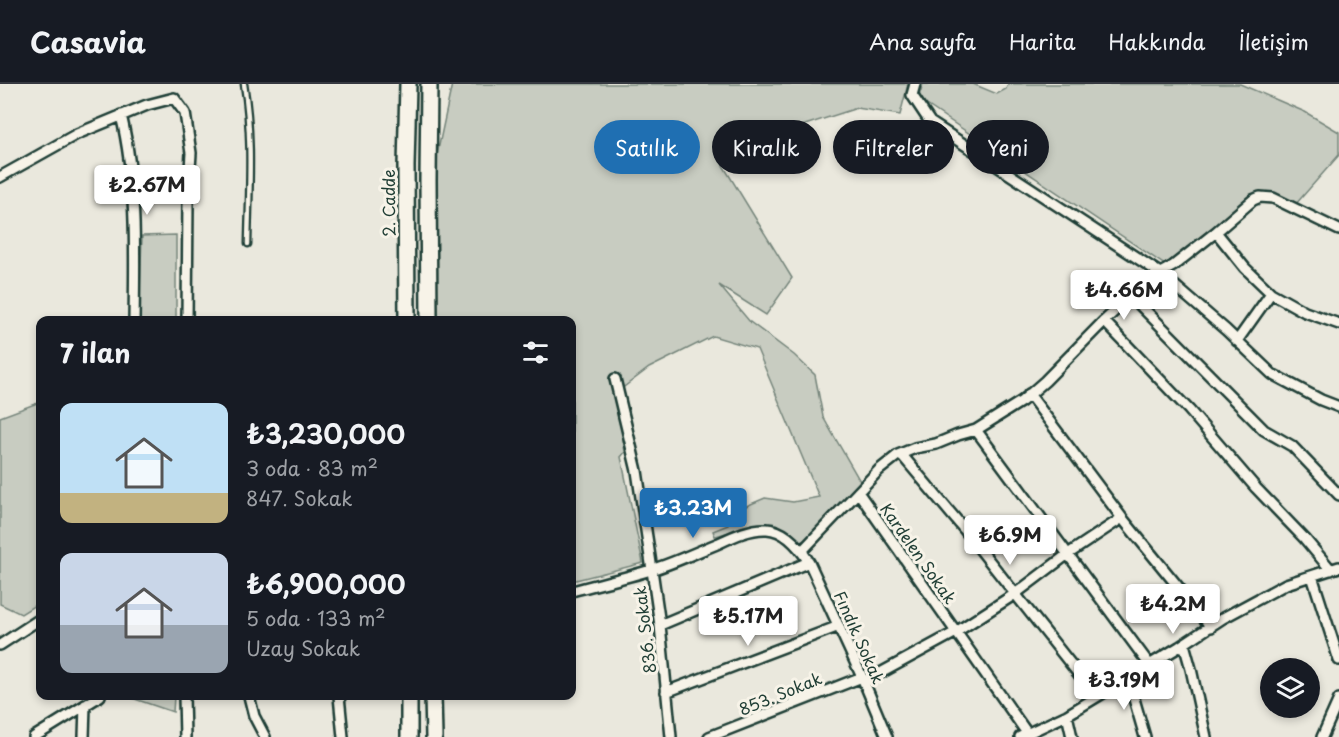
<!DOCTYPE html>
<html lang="tr">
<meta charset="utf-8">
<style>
body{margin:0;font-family:"Playpen Sans",sans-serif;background:#20242c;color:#f1f3f6;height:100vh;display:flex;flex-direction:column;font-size:22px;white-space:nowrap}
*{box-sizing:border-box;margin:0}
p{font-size:20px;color:#9ea1a6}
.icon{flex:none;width:33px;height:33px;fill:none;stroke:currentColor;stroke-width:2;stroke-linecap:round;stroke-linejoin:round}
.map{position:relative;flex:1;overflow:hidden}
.drawer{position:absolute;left:36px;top:232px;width:540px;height:384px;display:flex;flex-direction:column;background:#171b24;border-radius:12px;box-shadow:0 3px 9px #0003}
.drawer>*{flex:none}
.hud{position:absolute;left:594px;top:36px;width:570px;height:54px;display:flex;gap:12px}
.buttons{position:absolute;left:1260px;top:574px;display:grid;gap:12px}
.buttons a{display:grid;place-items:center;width:60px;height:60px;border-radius:50%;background:#171b24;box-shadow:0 3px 9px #0003;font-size:30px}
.price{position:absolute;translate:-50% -51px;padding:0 14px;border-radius:6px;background:#fff;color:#222;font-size:20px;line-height:39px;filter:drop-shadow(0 2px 3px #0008)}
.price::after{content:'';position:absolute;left:50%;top:36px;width:18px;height:14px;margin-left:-9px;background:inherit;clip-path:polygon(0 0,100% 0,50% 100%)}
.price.current{background:#1f6fb2;color:#fff}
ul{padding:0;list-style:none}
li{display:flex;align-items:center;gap:18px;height:150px;padding:0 24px}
li span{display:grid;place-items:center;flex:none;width:168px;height:120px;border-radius:12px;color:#555}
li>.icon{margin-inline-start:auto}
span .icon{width:72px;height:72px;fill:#fffc;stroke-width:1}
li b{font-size:26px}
h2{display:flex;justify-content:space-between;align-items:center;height:72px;padding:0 24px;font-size:26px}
.tag{padding:0 21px;border-radius:27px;background:#171b24;box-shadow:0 3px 9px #0003;font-size:21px;line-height:54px}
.tag.current{background:#1f6fb2;color:#fff}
header{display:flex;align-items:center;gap:36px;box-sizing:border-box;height:84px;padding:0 30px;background:#171b24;border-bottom:2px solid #363941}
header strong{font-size:28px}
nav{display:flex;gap:33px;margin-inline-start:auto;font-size:21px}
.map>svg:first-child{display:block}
.green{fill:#c8ccc1;stroke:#74847a;stroke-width:1.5}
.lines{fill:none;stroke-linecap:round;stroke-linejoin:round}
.service-casing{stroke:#1f3d34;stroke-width:9}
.minor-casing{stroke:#1f3d34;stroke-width:14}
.primary-casing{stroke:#1f3d34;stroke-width:20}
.service{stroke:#f7f3e8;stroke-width:4.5}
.minor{stroke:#f7f3e8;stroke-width:9}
.primary{stroke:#f7f3e8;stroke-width:15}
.labels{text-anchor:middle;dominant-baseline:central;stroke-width:6;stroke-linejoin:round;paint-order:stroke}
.street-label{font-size:16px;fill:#1f3d34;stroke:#f7f3e8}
</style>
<header>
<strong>Casavia</strong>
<nav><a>Ana sayfa</a><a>Harita</a><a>Hakkında</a><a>İletişim</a></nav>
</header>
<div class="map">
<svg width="1339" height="653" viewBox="0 0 1339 653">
<rect width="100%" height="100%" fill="#eae8dd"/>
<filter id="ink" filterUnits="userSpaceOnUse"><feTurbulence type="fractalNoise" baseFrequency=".0167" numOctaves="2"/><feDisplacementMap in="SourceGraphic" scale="12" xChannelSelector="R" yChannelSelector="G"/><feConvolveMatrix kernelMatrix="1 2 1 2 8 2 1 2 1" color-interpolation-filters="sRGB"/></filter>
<g filter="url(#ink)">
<path class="green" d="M452,0H908L900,31L857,24L716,70L792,194L766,231L719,201L750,238L794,271L815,291L823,333L861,399L805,457C792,455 783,446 771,442C759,438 728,449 715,452L713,447L728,441L725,431L765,414L793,418L819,413L757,265L713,252L649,284L616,309L625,368L621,373L643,479L572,497V237H435L434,85Z
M923,0H973L997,10L1006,5L1008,0H1240L1305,28L1339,48V71L1295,121L1256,110L1165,181L918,15Z
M176,151V237H139L142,152Z
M40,318V518L21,530L0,520V333Z
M126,612H174L173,628Z"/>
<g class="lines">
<defs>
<path id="service" d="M244,0C253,54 249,106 248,160"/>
<path id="minor" d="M915,0L912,11L930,38L1160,189L1226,246L1272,290L1321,316L1339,323
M121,31C137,98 135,169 134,237
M0,93L77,50L147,21L174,14L185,29L191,69L188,117L187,237
M1216,148L1245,184L1271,209
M1131,212L1264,346L1292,362L1339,411
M1104,237L1189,326L1256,404L1305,455L1331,486
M1237,257L1271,209L1305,228L1339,240
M615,295L637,387L652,486L660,541L671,653
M1029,310L1122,434L1211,543
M976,346L1022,317L1045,297L1104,237L1148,196L1173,182L1216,148L1253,116L1260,113L1273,114L1339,146
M901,370L964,445L1096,612
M858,408L1027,649
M802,467L879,386L898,371L915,364L936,360L958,351L976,346L1149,580
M1312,492L1339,576
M572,507C598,500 625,494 651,486C674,479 697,468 719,459C734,452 751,444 767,445C786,446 800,464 809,478L862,593L887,653
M660,541L809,478
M1184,560L1191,585L1206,653
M0,561L40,535
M1128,594L1145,653
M864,598L956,548L1015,510L1068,470L1122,434
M666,608L839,542
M184,612L185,653
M249,612L254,632L265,653
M339,612L343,653
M1067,631L1072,653
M34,653L100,612
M84,653L85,621
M709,653L862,593
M1020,653L1067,631L1179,563L1223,534L1286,500L1339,483
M1322,653L1339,615"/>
<path id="primary" d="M429,0L428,96L429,237
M407,237L406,82L408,0
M409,612V653
M433,612L434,653"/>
</defs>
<use href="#service" class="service-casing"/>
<use href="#minor" class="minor-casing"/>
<use href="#primary" class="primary-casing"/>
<use href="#service" class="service"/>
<use href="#minor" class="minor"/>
<use href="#primary" class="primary"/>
</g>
</g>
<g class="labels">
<g class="street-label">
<text transform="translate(388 119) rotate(-90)">2. Cadde</text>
<text transform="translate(919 469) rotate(55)">Kardelen Sokak</text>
<text transform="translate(644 546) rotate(-97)">836. Sokak</text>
<text transform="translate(860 553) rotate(66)">Fındık Sokak</text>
<text transform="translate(780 609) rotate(-22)">853. Sokak</text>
</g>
</g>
</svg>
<div class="buttons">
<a><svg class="icon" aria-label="layers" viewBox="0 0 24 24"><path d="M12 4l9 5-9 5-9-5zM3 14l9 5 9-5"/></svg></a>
</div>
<b class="price" style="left:147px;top:132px">₺2.67M</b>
<b class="price" style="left:1124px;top:237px">₺4.66M</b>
<b class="price current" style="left:693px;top:455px">₺3.23M</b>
<b class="price" style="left:1010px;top:482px">₺6.9M</b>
<b class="price" style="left:1173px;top:551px">₺4.2M</b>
<b class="price" style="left:748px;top:563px">₺5.17M</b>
<b class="price" style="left:1124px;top:627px">₺3.19M</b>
<div class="hud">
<a class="tag current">Satılık</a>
<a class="tag">Kiralık</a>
<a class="tag">Filtreler</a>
<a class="tag">Yeni</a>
</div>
<section class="drawer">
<h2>7 ilan<svg class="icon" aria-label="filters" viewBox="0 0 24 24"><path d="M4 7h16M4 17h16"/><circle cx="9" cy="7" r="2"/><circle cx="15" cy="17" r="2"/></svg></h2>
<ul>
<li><span style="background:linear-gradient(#bfe0f5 75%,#c2b280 0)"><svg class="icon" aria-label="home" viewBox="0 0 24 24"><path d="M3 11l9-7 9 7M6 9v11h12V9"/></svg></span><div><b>₺3,230,000</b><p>3 oda · 83 m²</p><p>847. Sokak</p></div></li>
<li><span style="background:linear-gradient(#c9d6e8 60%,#9aa5b1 0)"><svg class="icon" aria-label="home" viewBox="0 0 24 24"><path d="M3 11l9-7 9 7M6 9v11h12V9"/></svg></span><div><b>₺6,900,000</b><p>5 oda · 133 m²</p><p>Uzay Sokak</p></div></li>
</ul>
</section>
</div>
